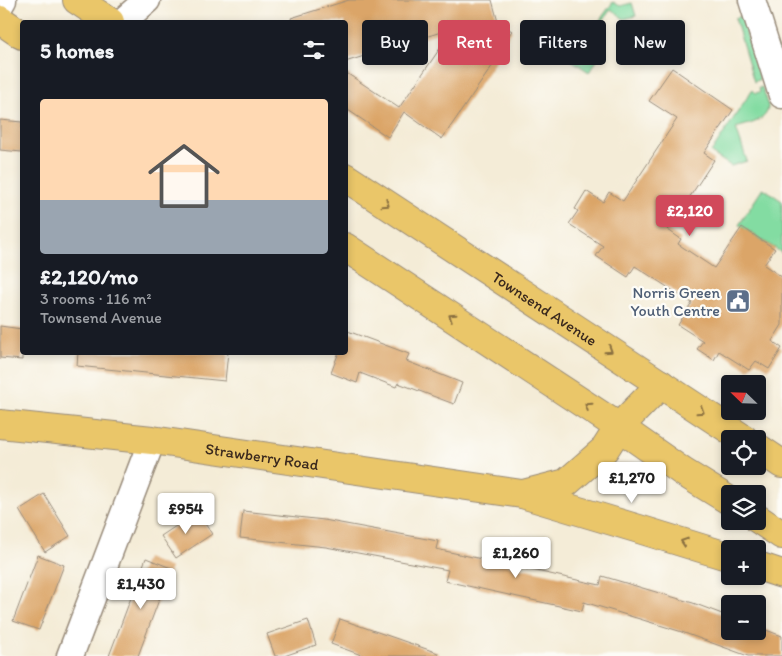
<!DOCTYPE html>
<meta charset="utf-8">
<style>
body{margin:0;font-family:Itim,sans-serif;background:#20242c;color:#f1f3f6;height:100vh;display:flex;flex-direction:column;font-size:19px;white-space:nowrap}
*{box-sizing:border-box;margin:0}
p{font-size:16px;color:#9ea1a6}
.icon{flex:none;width:28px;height:28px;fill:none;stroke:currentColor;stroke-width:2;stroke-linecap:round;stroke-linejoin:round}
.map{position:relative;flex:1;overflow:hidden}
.details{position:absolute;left:20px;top:20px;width:328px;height:335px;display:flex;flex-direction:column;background:#171b24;border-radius:5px;box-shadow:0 2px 8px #0003}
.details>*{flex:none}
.top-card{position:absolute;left:362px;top:20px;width:344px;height:45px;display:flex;gap:10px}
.needle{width:32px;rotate:293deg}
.fabs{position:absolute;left:721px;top:375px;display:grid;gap:10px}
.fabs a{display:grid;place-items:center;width:45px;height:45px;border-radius:5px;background:#171b24;box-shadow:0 2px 8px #0003;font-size:25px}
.price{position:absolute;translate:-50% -42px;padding:0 11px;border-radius:5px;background:#fff;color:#222;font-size:16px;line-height:32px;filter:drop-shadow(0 1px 2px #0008)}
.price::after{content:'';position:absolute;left:50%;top:30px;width:15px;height:11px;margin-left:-8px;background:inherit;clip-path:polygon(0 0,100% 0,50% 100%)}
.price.selected{background:#d1495b;color:#fff}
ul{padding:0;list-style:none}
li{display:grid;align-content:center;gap:10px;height:265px;padding:0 20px}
li span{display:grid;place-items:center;height:155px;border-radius:5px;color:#555}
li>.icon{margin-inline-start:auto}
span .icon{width:90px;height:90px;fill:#fffc;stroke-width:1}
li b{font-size:21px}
h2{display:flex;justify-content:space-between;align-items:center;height:60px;padding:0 20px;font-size:21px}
.chip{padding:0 18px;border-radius:5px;background:#171b24;box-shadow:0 2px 8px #0003;font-size:18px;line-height:45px}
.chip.selected{background:#d1495b;color:#fff}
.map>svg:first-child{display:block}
.green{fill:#83dca2;stroke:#5f8360}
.building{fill:#dba567}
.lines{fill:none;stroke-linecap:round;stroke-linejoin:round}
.minor-casing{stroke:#988b7a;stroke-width:29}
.major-casing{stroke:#988b7a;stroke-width:30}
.minor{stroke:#fff;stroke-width:26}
.major{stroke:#eac669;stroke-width:28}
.oneway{stroke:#8a7040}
.labels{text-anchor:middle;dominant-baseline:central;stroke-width:4.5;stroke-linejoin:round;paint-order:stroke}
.service-label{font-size:16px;fill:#4e5e75;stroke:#fdfcf7;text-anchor:end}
.street-label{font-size:16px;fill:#3b2a1e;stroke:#fdfcf7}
</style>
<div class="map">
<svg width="782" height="656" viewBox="0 0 782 656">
<rect width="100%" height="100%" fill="#fdfcf7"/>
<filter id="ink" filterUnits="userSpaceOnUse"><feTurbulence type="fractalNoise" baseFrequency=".02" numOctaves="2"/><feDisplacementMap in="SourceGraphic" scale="10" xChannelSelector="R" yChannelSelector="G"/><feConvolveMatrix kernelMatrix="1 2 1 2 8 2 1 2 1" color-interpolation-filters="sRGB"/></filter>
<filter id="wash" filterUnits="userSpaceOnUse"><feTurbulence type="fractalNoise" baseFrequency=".0096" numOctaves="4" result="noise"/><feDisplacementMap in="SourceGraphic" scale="20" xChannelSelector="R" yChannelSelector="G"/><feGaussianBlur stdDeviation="1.12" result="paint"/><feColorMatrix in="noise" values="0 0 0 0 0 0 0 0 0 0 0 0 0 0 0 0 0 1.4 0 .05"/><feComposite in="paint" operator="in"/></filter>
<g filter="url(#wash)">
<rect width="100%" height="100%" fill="#f4ecd7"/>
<path class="green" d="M613,2L620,6L632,3L636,16L624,19L611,9L586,45L601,55L589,72L571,60Z
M741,16L760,79L754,82L735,18Z
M762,87C764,93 768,100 768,107C767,122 747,124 736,128L747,161L731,166L711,153L752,90L755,93L760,92L759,88Z
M763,188L782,201V253L739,225Z"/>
<g id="blocks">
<path class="building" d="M349,0H492L498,22L512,31L492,57L497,59L442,139L404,112L388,137L345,108V72L399,108L454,28L345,62V22H292L291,18Z
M672,68L733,110L704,153L714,160L668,230L681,239L678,244L714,268L742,227L775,249L764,265L782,277V325L772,341L782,348L769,369L756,361L749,370L719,351L714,360L697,349L703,341L678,325L692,303L635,266L628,277L596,256L603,246L569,224L578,211L575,209L586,191L603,202L609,192L623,201L677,119L649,101Z
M0,120L22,122V152L0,150Z
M0,326L22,329V360L0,358Z
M345,330L409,354L406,361L462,383L454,404L398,383L396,387L360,373L357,383L331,373L339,352H345Z
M78,352H228L225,381L77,366Z
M44,494L70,536L45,552L19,510Z
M243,511L324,520L438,541L436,549L600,585L602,576L693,603L730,617V631H758V627L782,636V656H748L679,631L584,602L582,611L445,581L448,570L326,547L240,538Z
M197,512L212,534L176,558L161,536Z
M38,555L64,565L39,630L13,621Z
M146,558L171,568L163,589L138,656H109Z
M340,619L438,653L437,656H364L331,644Z
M308,620L316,645L284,656H275L267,634Z"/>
</g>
</g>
<g filter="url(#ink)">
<use href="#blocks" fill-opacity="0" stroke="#988b7a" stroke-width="1"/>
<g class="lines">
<defs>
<path id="minor" d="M752,0L782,95
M0,5L3,0
M122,22L147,0
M70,656L152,440"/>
<g id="major">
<path d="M77,0L110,22"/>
<path d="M0,20L22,35"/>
<path id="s1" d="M345,177L744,439"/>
<path d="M345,247L619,427L683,472L730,501"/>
<path id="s2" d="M0,424L152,440L522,494L639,529L730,557"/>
<path d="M758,448L782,464"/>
<path d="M523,494L566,483L605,449L619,427L661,384"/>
<path d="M758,519L782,535"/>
<path d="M758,566L782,574"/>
</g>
</defs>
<use href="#minor" class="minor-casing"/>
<use href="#major" class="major-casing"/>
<use href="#minor" class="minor"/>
<use href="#major" class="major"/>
</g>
<defs><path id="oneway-chevron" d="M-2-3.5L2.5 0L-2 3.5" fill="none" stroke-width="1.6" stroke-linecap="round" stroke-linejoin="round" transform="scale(1.25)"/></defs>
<g class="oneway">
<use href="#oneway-chevron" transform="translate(386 204) rotate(33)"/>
<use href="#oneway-chevron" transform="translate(452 317) rotate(-147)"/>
<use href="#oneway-chevron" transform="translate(609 350) rotate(33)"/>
<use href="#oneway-chevron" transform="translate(588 406) rotate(-147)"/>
<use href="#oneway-chevron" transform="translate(701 411) rotate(33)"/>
<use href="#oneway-chevron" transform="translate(684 542) rotate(-162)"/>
</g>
</g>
<defs>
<symbol id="civic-square" viewBox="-11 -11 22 22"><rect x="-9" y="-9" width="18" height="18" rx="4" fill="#5c6f8a" stroke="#fdfcf7"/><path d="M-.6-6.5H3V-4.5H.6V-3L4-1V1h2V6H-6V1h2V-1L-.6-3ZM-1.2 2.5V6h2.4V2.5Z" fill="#fff"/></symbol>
</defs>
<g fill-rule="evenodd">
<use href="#civic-square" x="724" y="287" width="28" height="28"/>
</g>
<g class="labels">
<g class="service-label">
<text x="720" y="292">Norris Green<tspan x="720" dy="18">Youth Centre</tspan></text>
</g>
<g class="street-label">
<text stroke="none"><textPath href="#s1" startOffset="239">Townsend Avenue</textPath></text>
<text stroke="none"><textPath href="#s2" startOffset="264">Strawberry Road</textPath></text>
</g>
</g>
</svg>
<div class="fabs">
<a><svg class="needle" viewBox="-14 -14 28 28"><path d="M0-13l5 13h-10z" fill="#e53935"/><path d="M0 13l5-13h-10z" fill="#9ea1a6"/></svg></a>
<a><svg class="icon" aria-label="locate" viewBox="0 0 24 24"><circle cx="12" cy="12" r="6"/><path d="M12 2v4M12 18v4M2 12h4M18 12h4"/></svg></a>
<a><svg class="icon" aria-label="layers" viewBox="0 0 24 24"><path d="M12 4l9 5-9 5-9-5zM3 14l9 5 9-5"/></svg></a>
<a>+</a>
<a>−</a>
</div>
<b class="price selected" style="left:690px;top:237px">£2,120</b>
<b class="price" style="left:632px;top:504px">£1,270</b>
<b class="price" style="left:186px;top:535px">£954</b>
<b class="price" style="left:516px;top:579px">£1,260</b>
<b class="price" style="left:141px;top:610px">£1,430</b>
<div class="top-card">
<a class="chip">Buy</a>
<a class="chip selected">Rent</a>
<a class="chip">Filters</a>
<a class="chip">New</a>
</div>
<section class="details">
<h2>5 homes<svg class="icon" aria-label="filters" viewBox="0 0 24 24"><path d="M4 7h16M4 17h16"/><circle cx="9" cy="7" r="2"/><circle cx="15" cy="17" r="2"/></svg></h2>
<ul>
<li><span style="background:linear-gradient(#ffd9b3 65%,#9aa5b1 0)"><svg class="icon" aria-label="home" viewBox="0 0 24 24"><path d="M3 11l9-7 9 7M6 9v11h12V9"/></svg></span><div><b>£2,120/mo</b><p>3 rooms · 116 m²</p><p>Townsend Avenue</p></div></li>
</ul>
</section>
</div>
